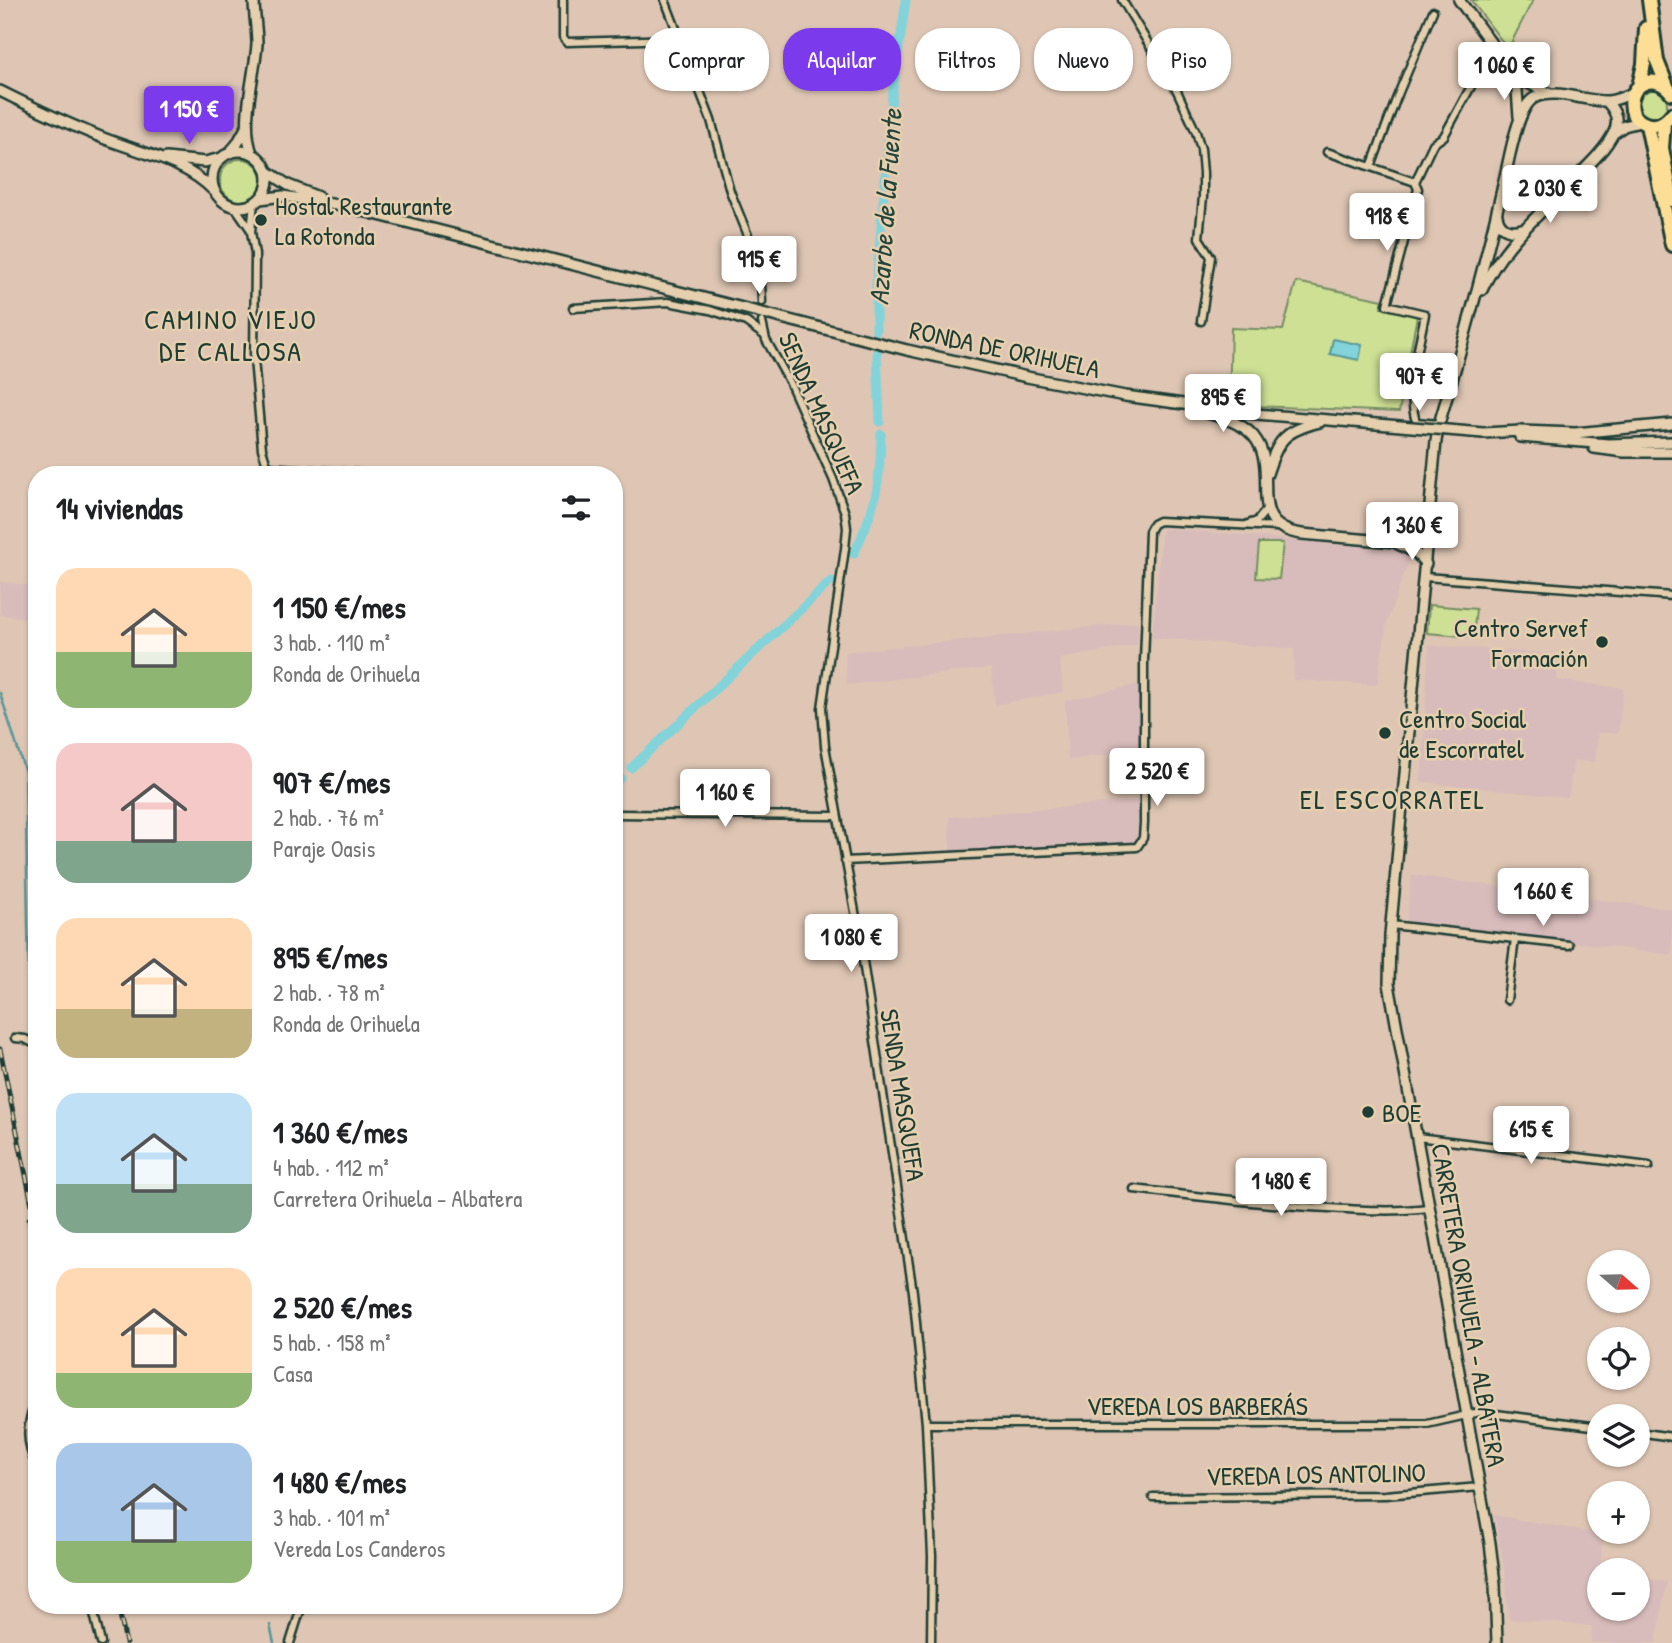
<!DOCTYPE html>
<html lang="es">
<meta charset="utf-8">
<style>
body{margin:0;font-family:"Patrick Hand",sans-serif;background:#f2f2f2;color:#202124;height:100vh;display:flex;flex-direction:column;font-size:26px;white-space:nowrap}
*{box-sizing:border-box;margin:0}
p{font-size:23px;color:#757577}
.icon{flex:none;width:38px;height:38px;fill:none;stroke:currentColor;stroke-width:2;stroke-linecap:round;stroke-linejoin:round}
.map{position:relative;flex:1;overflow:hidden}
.panel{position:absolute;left:28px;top:466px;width:595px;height:1148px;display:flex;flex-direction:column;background:#fff;border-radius:28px;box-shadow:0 2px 5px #0004}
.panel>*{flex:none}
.top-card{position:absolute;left:644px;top:28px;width:665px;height:63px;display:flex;gap:14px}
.needle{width:46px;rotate:110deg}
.controls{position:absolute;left:1587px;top:1250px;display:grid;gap:14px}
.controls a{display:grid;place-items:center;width:63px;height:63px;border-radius:50%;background:#fff;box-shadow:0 2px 5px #0004;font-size:35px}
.price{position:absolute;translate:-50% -60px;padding:0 16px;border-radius:7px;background:#fff;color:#222;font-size:23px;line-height:46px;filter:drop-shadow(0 2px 4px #0008)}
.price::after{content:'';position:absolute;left:50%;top:42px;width:21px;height:16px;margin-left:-10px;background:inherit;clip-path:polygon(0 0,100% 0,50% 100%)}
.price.current{background:#7c3aed;color:#fff}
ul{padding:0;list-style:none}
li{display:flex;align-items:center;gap:21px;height:175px;padding:0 28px}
li span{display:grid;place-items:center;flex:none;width:196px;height:140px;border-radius:21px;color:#555}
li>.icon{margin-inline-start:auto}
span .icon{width:84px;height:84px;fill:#fffc;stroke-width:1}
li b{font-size:30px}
h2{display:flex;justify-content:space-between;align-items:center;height:84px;padding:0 28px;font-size:30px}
.chip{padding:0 24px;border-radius:28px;background:#fff;box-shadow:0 2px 5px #0004;font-size:24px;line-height:63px}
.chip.current{background:#7c3aed;color:#fff}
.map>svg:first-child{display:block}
.built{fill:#d8bcbb}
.green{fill:#cde094;stroke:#768e64;stroke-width:2}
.water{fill:#82d3da;stroke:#5a9798;stroke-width:2}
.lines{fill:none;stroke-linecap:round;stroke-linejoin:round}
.stream{stroke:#5a9798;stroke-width:2.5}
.canal{stroke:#82d3da;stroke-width:9}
.street-casing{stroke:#1f3d34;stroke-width:11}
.secondary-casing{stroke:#1f3d34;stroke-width:14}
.highway-casing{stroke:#1f3d34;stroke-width:18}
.street{stroke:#e5cfae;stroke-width:6}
.secondary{stroke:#e5cfae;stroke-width:9}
.highway{stroke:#fdde96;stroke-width:12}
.rail-casing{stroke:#1f3d34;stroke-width:5}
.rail{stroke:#e5cfae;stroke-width:2.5;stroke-dasharray:8;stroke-linecap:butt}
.secondary-bridge-casing{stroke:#1f3d34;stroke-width:14;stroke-linecap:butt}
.secondary-bridge{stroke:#e5cfae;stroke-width:9}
.poi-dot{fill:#1f3d34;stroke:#e5cfae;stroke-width:2.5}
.labels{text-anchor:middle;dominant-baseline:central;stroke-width:5;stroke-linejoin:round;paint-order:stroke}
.poi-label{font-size:26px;fill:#1f3d34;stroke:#e5cfae;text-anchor:start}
.street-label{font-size:26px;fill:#1f3d34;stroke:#e5cfae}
.water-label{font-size:28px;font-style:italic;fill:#24443c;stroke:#e5cfae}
.neighbourhood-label{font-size:28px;letter-spacing:2px;fill:#1f3d34;stroke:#e5cfae}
</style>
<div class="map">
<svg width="1672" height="1643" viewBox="0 0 1672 1643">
<rect width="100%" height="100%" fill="#dfc6b4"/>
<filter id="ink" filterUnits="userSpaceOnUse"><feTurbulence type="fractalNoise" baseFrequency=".0143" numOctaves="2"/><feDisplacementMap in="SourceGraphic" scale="14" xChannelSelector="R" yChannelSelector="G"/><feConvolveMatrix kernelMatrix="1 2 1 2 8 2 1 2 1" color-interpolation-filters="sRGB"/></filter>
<g filter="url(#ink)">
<path class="built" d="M229,84L247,85L245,116L226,113Z
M1162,528L1412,551L1387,623L1377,685L1293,680L1294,649L1152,638Z
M0,582L37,586V619L0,615Z
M1138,622L1137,645L1060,659L1063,692L995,705L991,668L847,685L845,652Z
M1429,645L1559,654L1557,680L1624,688L1618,733H1598L1595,762L1574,761L1568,798L1421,782Z
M1139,684V751L1068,760L1065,701Z
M1139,800L1137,843L950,852L949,817Z
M1412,875L1672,909V955L1406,921Z
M1494,1515L1602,1534L1600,1608H1638V1577L1667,1582L1656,1643H1591L1592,1626L1509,1619L1505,1572Z"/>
<path class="green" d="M1471,0H1533L1508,49Z
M1639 104a14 14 0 1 1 28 0a14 14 0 1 1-28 0Z
M220 180a21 21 0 1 1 42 0a21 21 0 1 1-42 0Z
M1296,282L1383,300L1381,307L1417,316L1399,412L1229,405L1231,328L1283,330Z
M1259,543H1283L1279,579L1256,578Z
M1429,605L1476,609L1473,637L1427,633Z"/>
<path class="water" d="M1333,339L1362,345L1359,360L1330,354Z"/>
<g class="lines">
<path class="stream" d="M0,693L25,772L29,975L37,1002
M270,1610V1605
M270,1625L274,1643"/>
<path class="canal" d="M876,331V286L892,96L906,0
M877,352L880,422
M854,554C876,506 880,487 881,434
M631,768L831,581
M614,782L621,778
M32,827H37"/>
<defs>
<path id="street" d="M563,0V37L567,42L681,39
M665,0L711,120L730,191L760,265L762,302
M1122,0L1177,91L1196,132L1201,149L1203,173V197L1199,238L1211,257L1201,321
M1327,152L1415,182
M1371,167L1397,97L1433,11
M254,203L251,232L255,254L254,359L262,449L270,474
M235,207L251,230
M573,308L668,302L710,310L746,322L765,336
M762,322L766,340L789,381L833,479L845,513L847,528L845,549L822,708L825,746L858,928L913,1292L926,1424L932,1556L931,1643
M1439,424L1416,422C1406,388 1419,348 1425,314L1387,305L1418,189L1415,182L1433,144L1444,136L1493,46
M268,467L369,474
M1248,524L1257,521L1267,509
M1425,577L1672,596
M614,814L836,816
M845,861L1137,847L1143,838L1144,823V661L1149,531L1153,524L1159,521L1277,527
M1391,925L1515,939L1507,1000
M1515,939L1569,945
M15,1038L25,1039L37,1045
M1417,1137L1649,1166
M1134,1189C1193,1196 1251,1203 1310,1207C1350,1209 1389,1213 1428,1208
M37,1400C25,1424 26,1444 37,1467
M926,1424H1427L1480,1412L1600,1427
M1638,1432L1672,1437
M1153,1497L1385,1495L1480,1487
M92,1605L101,1643
M290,1643L302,1605"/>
<path id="secondary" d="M1459,0L1516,77L1550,94
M1516,77L1519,117
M0,91C34,108 68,124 103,138C141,153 185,161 214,191
M1614,133L1624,126L1640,122
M212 179a28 28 0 1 1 56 0a28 28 0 1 1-56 0Z
M230,152L237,144L247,126
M252,153C240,122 255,76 257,44C257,29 254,15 254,0
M166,158L205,162L221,158
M267,171L288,185L318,197
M260,199L283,196L343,206L907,350L1027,377L1125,396L1256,414L1353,422
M1497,215C1499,230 1512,233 1525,228
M1482,290C1501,247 1538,215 1571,183C1585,168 1603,153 1613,134C1620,121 1616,111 1606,101
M1194,409C1215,416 1245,421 1257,441C1279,476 1244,526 1302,534L1395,542L1418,540L1427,544
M1483,433L1521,431L1575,433L1672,424
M1520,437L1608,444L1672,442
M1594,448L1624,452H1672
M1267,474C1278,439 1284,431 1320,422
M1396,543L1416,553L1426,564
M1497,1643L1495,1584L1490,1543L1389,984L1390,935L1436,441L1439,424C1464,341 1487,257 1506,172C1510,155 1518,107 1534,98C1556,87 1584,102 1608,101C1617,100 1624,97 1633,93"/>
<path id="highway" d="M1649,0L1657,61L1667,86
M1639,86L1644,64L1646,28
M1672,93C1653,68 1622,88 1634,116C1647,129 1661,128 1672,114
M1664,123L1662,148L1672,200
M1647,125L1672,245"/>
</defs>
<use href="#street" class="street-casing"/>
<use href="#secondary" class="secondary-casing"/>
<use href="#highway" class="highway-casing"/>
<use href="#street" class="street"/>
<use href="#secondary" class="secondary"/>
<use href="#highway" class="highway"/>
<defs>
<path id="rail" d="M0,1049L37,1229
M29,1219L37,1257
M118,1605L126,1643"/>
</defs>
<use href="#rail" class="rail-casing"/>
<use href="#rail" class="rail"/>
<defs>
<path id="secondary-bridge" d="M1353,422L1483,433"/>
</defs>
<use href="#secondary-bridge" class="secondary-bridge-casing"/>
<use href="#secondary-bridge" class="secondary-bridge"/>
</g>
</g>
<g class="poi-dot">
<circle cx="261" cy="220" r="7"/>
<circle cx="1602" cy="642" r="7"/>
<circle cx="1385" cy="733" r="7"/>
<circle cx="1368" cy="1112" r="7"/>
</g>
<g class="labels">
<g class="poi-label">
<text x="275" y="205">Hostal Restaurante<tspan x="275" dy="30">La Rotonda</tspan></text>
<text x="1588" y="627" text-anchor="end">Centro Servef<tspan x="1588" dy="30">Formación</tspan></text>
<text x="1399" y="718">Centro Social<tspan x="1399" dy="30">de Escorratel</tspan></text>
<text x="1382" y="1112">BOE</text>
</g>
<g class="street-label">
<text transform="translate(1005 349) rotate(12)">RONDA DE ORIHUELA</text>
<text transform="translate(822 413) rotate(66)">SENDA MASQUEFA</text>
<text transform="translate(903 1095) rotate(81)">SENDA MASQUEFA</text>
<text transform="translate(1469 1305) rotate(80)">CARRETERA ORIHUELA - ALBATERA</text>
<text x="1197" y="1405">VEREDA LOS BARBERÁS</text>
<text transform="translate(1316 1474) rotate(-1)">VEREDA LOS ANTOLINO</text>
</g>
<g class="water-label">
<text transform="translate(885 207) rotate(-86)">Azarbe de la Fuente</text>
</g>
<g class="neighbourhood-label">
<text x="231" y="319">CAMINO VIEJO<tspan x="231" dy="32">DE CALLOSA</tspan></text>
<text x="1393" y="799">EL ESCORRATEL</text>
</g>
</g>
</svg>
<div class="controls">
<a><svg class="needle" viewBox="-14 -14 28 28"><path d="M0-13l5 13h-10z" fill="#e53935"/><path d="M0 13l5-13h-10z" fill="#757577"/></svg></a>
<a><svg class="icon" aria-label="locate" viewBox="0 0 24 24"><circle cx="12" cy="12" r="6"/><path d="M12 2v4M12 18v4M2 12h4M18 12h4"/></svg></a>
<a><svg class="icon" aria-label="layers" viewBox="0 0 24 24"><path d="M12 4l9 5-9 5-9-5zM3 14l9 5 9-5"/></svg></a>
<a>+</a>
<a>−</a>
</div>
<b class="price" style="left:1504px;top:102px">1 060 €</b>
<b class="price current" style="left:189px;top:146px">1 150 €</b>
<b class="price" style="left:1550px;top:225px">2 030 €</b>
<b class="price" style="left:1387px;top:253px">918 €</b>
<b class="price" style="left:759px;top:296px">915 €</b>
<b class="price" style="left:1419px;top:413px">907 €</b>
<b class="price" style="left:1223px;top:434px">895 €</b>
<b class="price" style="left:1412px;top:562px">1 360 €</b>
<b class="price" style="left:1157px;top:808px">2 520 €</b>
<b class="price" style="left:725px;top:829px">1 160 €</b>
<b class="price" style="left:1543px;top:928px">1 660 €</b>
<b class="price" style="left:851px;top:974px">1 080 €</b>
<b class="price" style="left:1531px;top:1166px">615 €</b>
<b class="price" style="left:1281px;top:1218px">1 480 €</b>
<div class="top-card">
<a class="chip">Comprar</a>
<a class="chip current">Alquilar</a>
<a class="chip">Filtros</a>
<a class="chip">Nuevo</a>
<a class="chip">Piso</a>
</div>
<section class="panel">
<h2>14 viviendas<svg class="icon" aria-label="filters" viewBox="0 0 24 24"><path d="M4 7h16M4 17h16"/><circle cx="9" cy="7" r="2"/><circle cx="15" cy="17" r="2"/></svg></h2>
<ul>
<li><span style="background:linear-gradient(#ffd9b3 60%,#8fb573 0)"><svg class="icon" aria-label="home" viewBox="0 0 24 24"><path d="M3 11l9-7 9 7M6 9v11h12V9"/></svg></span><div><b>1 150 €/mes</b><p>3 hab. · 110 m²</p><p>Ronda de Orihuela</p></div></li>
<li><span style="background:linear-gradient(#f6c9c9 70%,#7fa58c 0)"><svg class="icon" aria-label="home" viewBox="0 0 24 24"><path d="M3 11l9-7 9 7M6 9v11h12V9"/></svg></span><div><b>907 €/mes</b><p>2 hab. · 76 m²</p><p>Paraje Oasis</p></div></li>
<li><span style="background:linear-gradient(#ffd9b3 65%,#c2b280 0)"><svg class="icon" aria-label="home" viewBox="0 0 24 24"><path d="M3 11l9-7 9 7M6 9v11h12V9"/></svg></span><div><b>895 €/mes</b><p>2 hab. · 78 m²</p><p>Ronda de Orihuela</p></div></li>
<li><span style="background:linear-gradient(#bfe0f5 65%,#7fa58c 0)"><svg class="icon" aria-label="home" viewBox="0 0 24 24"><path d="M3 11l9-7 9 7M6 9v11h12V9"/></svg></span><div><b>1 360 €/mes</b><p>4 hab. · 112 m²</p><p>Carretera Orihuela - Albatera</p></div></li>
<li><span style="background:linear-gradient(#ffd9b3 75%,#8fb573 0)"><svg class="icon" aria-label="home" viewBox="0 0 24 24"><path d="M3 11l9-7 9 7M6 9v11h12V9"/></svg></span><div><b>2 520 €/mes</b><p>5 hab. · 158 m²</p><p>Casa</p></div></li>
<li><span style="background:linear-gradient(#a9c7e8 70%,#8fb573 0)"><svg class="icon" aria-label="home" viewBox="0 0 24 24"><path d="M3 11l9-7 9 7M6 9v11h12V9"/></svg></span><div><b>1 480 €/mes</b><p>3 hab. · 101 m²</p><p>Vereda Los Canderos</p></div></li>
</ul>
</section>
</div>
